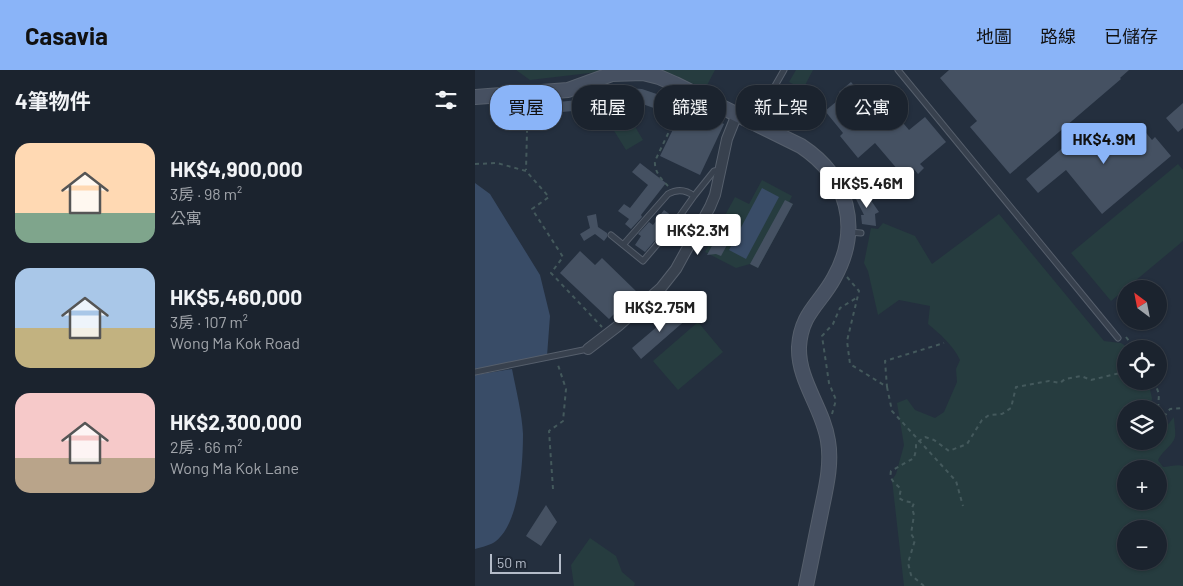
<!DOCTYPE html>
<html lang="zh-TW">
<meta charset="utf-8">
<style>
body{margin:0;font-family:Barlow,"Noto Sans TC",sans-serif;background:#282f3a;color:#f1f3f6;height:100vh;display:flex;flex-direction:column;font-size:19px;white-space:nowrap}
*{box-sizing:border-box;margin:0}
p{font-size:16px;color:#a0a4aa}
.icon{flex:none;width:28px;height:28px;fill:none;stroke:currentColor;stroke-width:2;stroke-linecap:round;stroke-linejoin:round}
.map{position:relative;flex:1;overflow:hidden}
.side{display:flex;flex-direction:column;background:#1b232e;width:475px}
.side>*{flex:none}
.guide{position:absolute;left:15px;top:15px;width:475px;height:45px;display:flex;gap:10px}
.needle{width:32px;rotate:328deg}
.controls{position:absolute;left:642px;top:210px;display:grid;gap:10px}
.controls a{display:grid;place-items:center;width:50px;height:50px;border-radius:50%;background:#1b232e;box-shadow:0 1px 4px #0004,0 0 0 1px #39404a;font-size:25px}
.scale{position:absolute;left:15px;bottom:12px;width:71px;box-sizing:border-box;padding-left:5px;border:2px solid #b4bcc9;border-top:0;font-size:14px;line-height:18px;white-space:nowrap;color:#b4bcc9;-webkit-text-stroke:4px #1d2633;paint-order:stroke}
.price{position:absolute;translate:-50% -42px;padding:0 11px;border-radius:5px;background:#fff;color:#222;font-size:16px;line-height:32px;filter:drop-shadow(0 1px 2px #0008)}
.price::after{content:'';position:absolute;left:50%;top:30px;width:15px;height:11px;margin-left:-8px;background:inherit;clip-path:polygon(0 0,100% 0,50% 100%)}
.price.on{background:#8ab4f8;color:#111}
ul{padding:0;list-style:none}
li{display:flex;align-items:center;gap:15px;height:125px;padding:0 15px}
li span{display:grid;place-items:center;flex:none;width:140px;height:100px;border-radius:15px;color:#555}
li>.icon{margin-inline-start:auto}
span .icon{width:60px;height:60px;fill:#fffc;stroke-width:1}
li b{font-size:21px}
h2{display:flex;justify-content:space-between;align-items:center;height:60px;padding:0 15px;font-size:21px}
.chip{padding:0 18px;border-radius:20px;background:#1b232e;box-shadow:0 1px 4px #0004,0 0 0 1px #39404a;font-size:18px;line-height:45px}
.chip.on{background:#8ab4f8;color:#111}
header{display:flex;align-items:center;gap:30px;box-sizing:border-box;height:70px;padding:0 25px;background:#8ab4f8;color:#111}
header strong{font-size:24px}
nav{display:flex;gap:28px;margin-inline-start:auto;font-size:18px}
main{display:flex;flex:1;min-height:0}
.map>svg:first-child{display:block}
.green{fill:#263c3f;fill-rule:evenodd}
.water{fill:#394c67}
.building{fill:#455162}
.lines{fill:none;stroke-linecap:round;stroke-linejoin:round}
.lane-casing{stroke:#565f6c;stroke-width:7}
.street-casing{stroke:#565f6c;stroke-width:12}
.secondary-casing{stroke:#565f6c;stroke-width:16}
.path{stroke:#44595c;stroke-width:2;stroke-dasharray:4 4;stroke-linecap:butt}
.lane{stroke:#38414e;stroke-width:5}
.street{stroke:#38414e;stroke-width:10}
.secondary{stroke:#465061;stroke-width:14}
</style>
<header>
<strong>Casavia</strong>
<nav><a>地圖</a><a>路線</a><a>已儲存</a></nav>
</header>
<main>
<section class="side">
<h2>4筆物件<svg class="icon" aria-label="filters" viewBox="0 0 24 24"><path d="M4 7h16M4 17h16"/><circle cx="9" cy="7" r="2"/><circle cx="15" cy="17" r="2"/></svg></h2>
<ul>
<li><span style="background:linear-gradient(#ffd9b3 70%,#7fa58c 0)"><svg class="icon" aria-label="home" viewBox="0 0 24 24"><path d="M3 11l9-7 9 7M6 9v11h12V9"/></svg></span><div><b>HK$4,900,000</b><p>3房 · 98 m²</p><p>公寓</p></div></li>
<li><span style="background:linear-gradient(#a9c7e8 60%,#c2b280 0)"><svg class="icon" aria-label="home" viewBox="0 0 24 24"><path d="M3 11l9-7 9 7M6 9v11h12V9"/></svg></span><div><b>HK$5,460,000</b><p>3房 · 107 m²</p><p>Wong Ma Kok Road</p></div></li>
<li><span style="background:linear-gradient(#f6c9c9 65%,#b9a48a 0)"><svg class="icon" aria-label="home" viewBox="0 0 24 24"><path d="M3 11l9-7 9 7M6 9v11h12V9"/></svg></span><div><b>HK$2,300,000</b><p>2房 · 66 m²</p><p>Wong Ma Kok Lane</p></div></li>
</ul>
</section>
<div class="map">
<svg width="708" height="516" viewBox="0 0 708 516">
<rect width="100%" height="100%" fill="#242f3e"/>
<path class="green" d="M41,0H140L55,10Z
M187,0H240L230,19Z
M321,0H338L328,19L314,12Z
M150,40L168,70L151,80L133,51Z
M703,94L708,100V171L636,231L596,183Z
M287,110L317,126L314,132L318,134L283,198L275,194L261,198L230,182L260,127L274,134Z
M524,144L629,271L646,273L654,278L651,279V311H673L677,328L676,339H651V371H684V363H686L699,347C699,353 701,361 700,367C698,375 687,381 683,390L688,397C694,397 703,394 708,396V516H429L417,410L421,404L429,375L422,333L432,329L440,340L460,348L469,342L482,312L481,299L485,290C478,275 465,264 453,254L455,236L424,230L403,245L393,201L389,193L396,158L403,159L408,153L440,166L457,194ZM651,399H684V431H651ZM651,459H684V491H651Z
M223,252L248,282L203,320L178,291Z
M115,468L141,486L147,502L160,513L159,516H99L96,495Z"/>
<path class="water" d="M0,113L15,124L65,205L75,246L72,286L0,299Z
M287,118L304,127L271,189L254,180Z
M37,299C41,320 47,343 48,364C48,392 45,452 21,471C16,475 7,477 0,479V305Z"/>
<path class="building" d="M474,0H654L645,8L646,9L535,104L495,57L502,51L465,8Z
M376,12L398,38L408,29L434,60L450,47L471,72L445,94L449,98L443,104L439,99L429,107L400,73L383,88L365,66L368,63L350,41L368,26L364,22Z
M154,18L167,19L214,35L240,47L239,49L249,54L225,105L185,86L204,47L159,31L111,41V40L74,43L73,33L103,30V33L129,27L128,24Z
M708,33V58L703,62L691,48Z
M663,53L677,70L680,67L696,86L627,144L591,100L563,123L551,109L612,57L631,80Z
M165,93L191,113L166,145L167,147L156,159L150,154L154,149L143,141L149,134L155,138L173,115L157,102Z
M387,120L392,127L393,126L404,142L400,144L401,156L387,154L386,145H389L379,125Z
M310,130L318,134L283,198L275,194Z
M189,140L197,146L193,151L195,153L170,182L160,175L166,166L163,164L174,152L178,155Z
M121,144L123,157L132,163V167L129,171L120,164L109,171L105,164L115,158L112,146Z
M256,145L261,148L263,155L246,186L241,184L232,185L239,172L236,171L247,151H249Z
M105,181L120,195L127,188L163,223L151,235L149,234L134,249L85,203Z
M204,238L213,248L166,289L157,278Z
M71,435L82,452L66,476L51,466Z"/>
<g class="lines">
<defs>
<path id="lane" d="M423,0L643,268
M268,47L297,21L309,0
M374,162L386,163
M136,165L168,191L197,157L219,126
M148,175L193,124C202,119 210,119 219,126L239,101L245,100
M0,302L113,279"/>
<path id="street" d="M113,279L143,256L186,218L201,199L235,137L240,125L252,69L262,44"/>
<path id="secondary" d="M0,27L93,20L137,4L168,3L184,7L200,14L326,76C373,107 387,158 359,208C345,234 326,243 324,277C323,311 348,338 353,371C357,394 351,418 346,442C341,466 336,491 331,516"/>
</defs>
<use href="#lane" class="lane-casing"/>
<use href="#street" class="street-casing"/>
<use href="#secondary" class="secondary-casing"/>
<path class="path" d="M48,35L52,61L51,100
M0,94L22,93L51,101L74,127L57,139L88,187L76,203L127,257
M193,116C186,109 179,101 180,91L208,32
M372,207L384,221L372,271L375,294L412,317L410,291L469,273
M651,267L660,279
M679,311L684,324L683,339
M412,317L417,341L481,411L488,436
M357,344L361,330L354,313L347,266L358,254L365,238L383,227
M684,353L695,339L708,338
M78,419L74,361L88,351L91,319L82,292
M449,516L436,505L433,493L440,470L436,464L439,445L437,438L439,433L429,431L424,428L426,419C420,413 414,410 416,401L439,388L441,380V373L450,367L459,370L474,381L492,374L507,350L514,345L527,344L536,338L541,317L574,311L585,313L590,309L606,306L616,310L645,303L651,299"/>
<use href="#lane" class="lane"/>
<use href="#street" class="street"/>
<use href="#secondary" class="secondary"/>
</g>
</svg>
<div class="controls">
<a><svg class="needle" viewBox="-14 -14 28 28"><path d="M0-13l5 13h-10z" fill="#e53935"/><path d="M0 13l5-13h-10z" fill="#a0a4aa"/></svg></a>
<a><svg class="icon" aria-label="locate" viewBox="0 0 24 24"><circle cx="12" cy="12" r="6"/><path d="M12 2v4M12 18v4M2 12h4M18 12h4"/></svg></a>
<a><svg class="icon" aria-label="layers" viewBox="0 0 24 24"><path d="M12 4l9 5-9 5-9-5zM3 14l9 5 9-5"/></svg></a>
<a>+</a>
<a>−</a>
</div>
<div class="scale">50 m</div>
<b class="price on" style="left:629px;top:95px">HK$4.9M</b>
<b class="price" style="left:392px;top:139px">HK$5.46M</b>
<b class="price" style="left:223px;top:186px">HK$2.3M</b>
<b class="price" style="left:185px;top:263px">HK$2.75M</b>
<div class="guide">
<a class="chip on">買屋</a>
<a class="chip">租屋</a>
<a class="chip">篩選</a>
<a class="chip">新上架</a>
<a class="chip">公寓</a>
</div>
</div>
</main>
